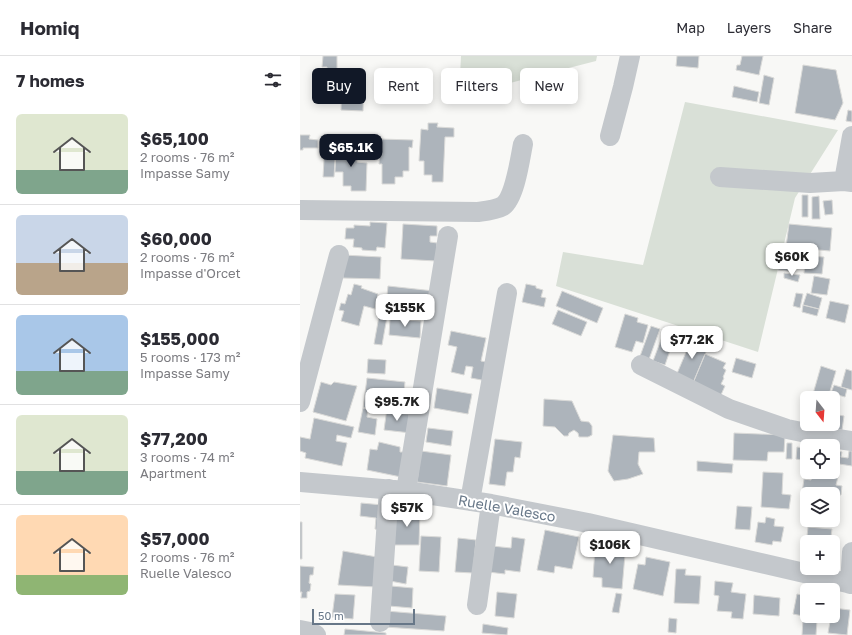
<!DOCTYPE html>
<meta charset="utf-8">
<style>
body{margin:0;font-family:"Golos Text",sans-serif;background:#f2f2f3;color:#2b2b33;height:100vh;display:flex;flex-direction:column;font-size:15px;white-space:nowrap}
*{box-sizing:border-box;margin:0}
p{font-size:13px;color:#7c7c81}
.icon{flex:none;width:22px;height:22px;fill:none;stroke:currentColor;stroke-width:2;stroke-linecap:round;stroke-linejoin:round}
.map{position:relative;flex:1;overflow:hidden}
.details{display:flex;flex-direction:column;background:#fff;width:300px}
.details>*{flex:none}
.guide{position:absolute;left:12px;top:12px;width:380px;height:36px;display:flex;gap:8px}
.needle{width:26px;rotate:163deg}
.fabs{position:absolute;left:500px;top:335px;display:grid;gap:8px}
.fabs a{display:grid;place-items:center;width:40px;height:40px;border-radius:6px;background:#fff;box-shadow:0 2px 10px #0003;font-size:20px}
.scale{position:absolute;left:12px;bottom:10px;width:103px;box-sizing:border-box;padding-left:4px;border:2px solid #677788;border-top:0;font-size:11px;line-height:14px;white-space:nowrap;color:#677788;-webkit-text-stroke:3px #fff;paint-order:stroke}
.price{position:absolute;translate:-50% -34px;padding:0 9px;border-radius:8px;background:#fff;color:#222;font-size:13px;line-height:26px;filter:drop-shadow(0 1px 2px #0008)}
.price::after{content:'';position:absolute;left:50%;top:24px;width:12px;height:9px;margin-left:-6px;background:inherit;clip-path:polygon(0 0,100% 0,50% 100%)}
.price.on{background:#111827;color:#fff}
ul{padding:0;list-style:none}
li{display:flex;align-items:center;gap:12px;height:100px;padding:0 16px}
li+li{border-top:1px solid #e1e1e2}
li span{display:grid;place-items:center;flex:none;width:112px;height:80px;border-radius:6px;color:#555}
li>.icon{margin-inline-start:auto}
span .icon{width:48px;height:48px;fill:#fffc;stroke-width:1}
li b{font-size:17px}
h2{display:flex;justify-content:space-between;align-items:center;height:48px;padding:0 16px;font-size:17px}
.chip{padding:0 14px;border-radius:6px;background:#fff;box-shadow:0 2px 10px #0003;font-size:14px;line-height:36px}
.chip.on{background:#111827;color:#fff}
header{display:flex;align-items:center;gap:24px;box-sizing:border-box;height:56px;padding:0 20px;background:#fff;border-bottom:1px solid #e1e1e2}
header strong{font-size:19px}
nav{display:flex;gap:22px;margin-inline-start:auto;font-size:14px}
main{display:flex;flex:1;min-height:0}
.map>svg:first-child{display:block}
.green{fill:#d9e0d7}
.building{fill:#adb4bb;stroke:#dadad8}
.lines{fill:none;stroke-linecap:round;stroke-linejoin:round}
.minor{stroke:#c4c8cc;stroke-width:20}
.labels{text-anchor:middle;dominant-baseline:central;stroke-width:4;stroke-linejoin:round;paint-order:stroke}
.street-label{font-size:14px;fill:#677788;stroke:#fff}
</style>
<header>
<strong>Homiq</strong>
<nav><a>Map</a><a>Layers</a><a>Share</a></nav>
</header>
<main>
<section class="details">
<h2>7 homes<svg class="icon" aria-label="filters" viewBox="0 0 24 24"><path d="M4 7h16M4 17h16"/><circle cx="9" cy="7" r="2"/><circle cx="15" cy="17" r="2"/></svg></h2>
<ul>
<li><span style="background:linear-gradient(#dfe7d0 70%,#7fa58c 0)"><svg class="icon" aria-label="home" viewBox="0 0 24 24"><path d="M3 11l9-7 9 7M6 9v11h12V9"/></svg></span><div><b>$65,100</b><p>2 rooms · 76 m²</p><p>Impasse Samy</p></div></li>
<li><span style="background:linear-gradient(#c9d6e8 60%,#b9a48a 0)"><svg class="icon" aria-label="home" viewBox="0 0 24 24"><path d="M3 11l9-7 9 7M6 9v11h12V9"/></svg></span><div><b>$60,000</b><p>2 rooms · 76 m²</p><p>Impasse d'Orcet</p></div></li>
<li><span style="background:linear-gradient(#a9c7e8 70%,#7fa58c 0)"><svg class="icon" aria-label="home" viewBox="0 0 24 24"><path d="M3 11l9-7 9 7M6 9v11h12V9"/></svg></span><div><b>$155,000</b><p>5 rooms · 173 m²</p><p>Impasse Samy</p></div></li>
<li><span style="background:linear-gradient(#dfe7d0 70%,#7fa58c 0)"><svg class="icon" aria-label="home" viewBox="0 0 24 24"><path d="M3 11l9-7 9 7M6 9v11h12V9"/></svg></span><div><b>$77,200</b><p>3 rooms · 74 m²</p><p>Apartment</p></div></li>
<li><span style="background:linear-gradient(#ffd9b3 75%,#8fb573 0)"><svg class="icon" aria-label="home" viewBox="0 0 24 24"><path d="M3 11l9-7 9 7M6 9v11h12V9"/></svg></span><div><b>$57,000</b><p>2 rooms · 76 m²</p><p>Ruelle Valesco</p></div></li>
</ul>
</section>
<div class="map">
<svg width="552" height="579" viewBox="0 0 552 579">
<rect width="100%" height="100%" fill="#f8f8f6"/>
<path class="green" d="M161,0H297L296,5L159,40Z
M385,46L538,74L495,142L458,296L256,230L263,196L343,209Z"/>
<path class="building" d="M23,0H37V16H27V11H22Z
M377,0H399L398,12L376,10Z
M442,0H463L459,19L436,14L437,9H440Z
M503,9L536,14L543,47L535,64L495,57Z
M464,19L474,22L469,49L459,47Z
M42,20L64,21L63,55L41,54Z
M434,30L459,36L457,46L432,41Z
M548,54L552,55V66L546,65Z
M128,67H138L137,71L154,72V81H145L143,126H132V119H124V105H119L121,73L128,74Z
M0,79H10L9,83L18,84V92H3V94H0Z
M80,83L113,84L112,92L109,91V115H103V121H95V128H82V108H79Z
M25,86H36L34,121H23Z
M36,89L58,90L57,106L67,107L66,135H51V130H43V116H35Z
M502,139H508V161H502Z
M519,140L520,163H512V141Z
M532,144L533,158L525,159L523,145Z
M70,166L87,167L85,192L77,191L76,195L62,194V192L53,191L54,183H45L46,172H54V169L70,170Z
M103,168L137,170V180H130V186L137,187L136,205L101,203Z
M489,168L532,172L530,195L486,191Z
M43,199L81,201L80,223L43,222Z
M506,200L524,201L522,218L504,217Z
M480,202L496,203L495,216L478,214Z
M484,217L500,219L498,226L484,222Z
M514,220L530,223L527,239L511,237Z
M54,228L62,230L61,232L78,238L75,253L64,250L59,270L41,265L44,255L39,254L41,247L45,248L48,238L51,239Z
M226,228L236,230V232L243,234L241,241L246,242L244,251L222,246Z
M88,230L134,235L133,246L115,244L114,252L86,249Z
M262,235L303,252L297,267L256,250Z
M496,237L503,238L500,252L493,250Z
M507,237L522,242L519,253L503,249Z
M530,245L549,249L545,267L526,262Z
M503,249L519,253L517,260L502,256Z
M82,254L95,255L94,261L81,259Z
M258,254L287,266L281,280L252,268Z
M325,258L338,262L337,266L348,269L343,287L336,285L332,296L315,291Z
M79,260L87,261L82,289L74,288Z
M90,263L121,265L120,282L89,279Z
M351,270L360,273L348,306L339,303Z
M365,273L376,277L365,309L353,305Z
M151,275L186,282L181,305L191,307L187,325L171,322L173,311L166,310L164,319L151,316L157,291L148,289Z
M392,282L409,289L393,327L376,320Z
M405,298L426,307L423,312L426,314L423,321L424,322L421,328L425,330L420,341L393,327Z
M436,302L456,308L452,322L432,316Z
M68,303L86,304L85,318L67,317Z
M521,310L536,315L528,342L513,338Z
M546,313L552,315V334L541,331Z
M67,322L105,326L103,346L99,345V349L69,346L68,352H63Z
M21,326L31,329L34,326L57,330L46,365L13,356Z
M534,329L547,333L545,341L531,337Z
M137,332L172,338L168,358L134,352Z
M244,343L272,345L281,365L289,366L292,370V379L288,381H279L278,377L274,374L269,377L268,380H264L255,371L243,370Z
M63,352H68L67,361L77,363L75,379L58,376Z
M87,352L96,353L95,357L109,358L111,377L84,374Z
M533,358L544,360L542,374L536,373L537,367H533Z
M14,362L54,371L51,382L37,379L36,385L47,387L42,410L5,402L6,397L0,395V381L10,383Z
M128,372L153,375L151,390L126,386Z
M434,377L485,379L484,396H468L467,405L433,404Z
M313,379L354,382L355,396H339L338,408L343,418L328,423L314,425L308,415Z
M195,383L222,386L220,402L215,401L213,416H207L205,430L189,428Z
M79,386L100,391V396H108L101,421L67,414L70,393L77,394Z
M487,387H492V403H486Z
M497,391L504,392L502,404L496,403Z
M533,394L542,396L541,401L548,402L549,395H552V410L533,407Z
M121,395L151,399L147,430L117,426Z
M397,405L433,408L432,417L397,415Z
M463,416L483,417L482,438L491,439L489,453L461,451Z
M512,419L538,421L536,429L542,430L541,439H536L535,447H533V438H507V444H501L504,423L511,424Z
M61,447L83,449L80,474L75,473L76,462L60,460Z
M437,450L452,451L450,474L435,473Z
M95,454L120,455L119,489H94Z
M466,461L475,463L474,470L484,471L481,486L473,485L472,489L455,486L458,466L465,467Z
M0,466H2V503H0Z
M508,471L532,473L531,481L536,482L535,490L533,489V486H507V499H505Z
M245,474L279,481L272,513L255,510L254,517L237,514Z
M121,480L141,481L139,516L119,515Z
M212,481L225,483L220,516L205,514V518L188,516L192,490L211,492Z
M158,482L176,484L173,517L155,516Z
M308,486L326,487L322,533L302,531V522L293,521L295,492L308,493Z
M43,495L77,501V531L38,529Z
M346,501L370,506L363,540L333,533L338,508L345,509Z
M92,509L108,511L106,528L90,525Z
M0,510L14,511L13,519H10L9,527L11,528L10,535L7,536V542H1L2,536H0Z
M376,513H386L385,519L401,520L399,548L374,547Z
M415,525L433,527L431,536L446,538L443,563L431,562L432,556L417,555L419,540L414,539Z
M91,530L113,532L112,552L89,550Z
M197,536L217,538L214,562L195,560Z
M316,537L322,538L319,557L312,556Z
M35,538L55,539L53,563L32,561Z
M497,538L507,540V560H513V562L493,558Z
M454,539L480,542L479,560L453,558Z
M533,552L550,554L547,579L528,577L531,560H533Z
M86,555L146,560L144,575L85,571Z
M369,562L377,563L376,577L368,576Z
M503,563L517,565L516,579H502Z
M183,568L208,572L207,579L182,577Z
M45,573L86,577V579H44Z"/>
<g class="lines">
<path class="minor" d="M310,80L323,31L330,0
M420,121L510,127L544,125L552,126
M544,125L552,80
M0,154L178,156C186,155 196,154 203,150C215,141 220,103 223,88
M341,309L429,353L487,373L531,382L552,385
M0,346L39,199
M0,426L106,435L191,448L288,467L552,528
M106,435L148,180
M170,445L207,237
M550,528L552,496
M177,549L191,448
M80,566L89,433
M0,574L10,576L16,579"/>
</g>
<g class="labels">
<g class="street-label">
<text transform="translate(207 452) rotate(10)">Ruelle Valesco</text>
</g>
</g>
</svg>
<div class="fabs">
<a><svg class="needle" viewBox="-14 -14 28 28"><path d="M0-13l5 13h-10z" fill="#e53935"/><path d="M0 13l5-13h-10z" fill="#7c7c81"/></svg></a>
<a><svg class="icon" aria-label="locate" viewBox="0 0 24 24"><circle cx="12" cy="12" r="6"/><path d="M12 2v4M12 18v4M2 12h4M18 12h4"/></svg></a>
<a><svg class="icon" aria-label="layers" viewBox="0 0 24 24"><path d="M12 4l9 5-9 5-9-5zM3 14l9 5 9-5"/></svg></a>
<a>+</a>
<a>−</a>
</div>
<div class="scale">50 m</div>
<b class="price on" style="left:51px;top:112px">$65.1K</b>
<b class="price" style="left:492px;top:221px">$60K</b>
<b class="price" style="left:105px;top:272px">$155K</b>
<b class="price" style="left:392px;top:304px">$77.2K</b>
<b class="price" style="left:97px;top:366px">$95.7K</b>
<b class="price" style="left:107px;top:472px">$57K</b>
<b class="price" style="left:310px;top:509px">$106K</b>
<div class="guide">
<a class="chip on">Buy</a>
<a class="chip">Rent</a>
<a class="chip">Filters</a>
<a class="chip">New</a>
</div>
</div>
</main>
